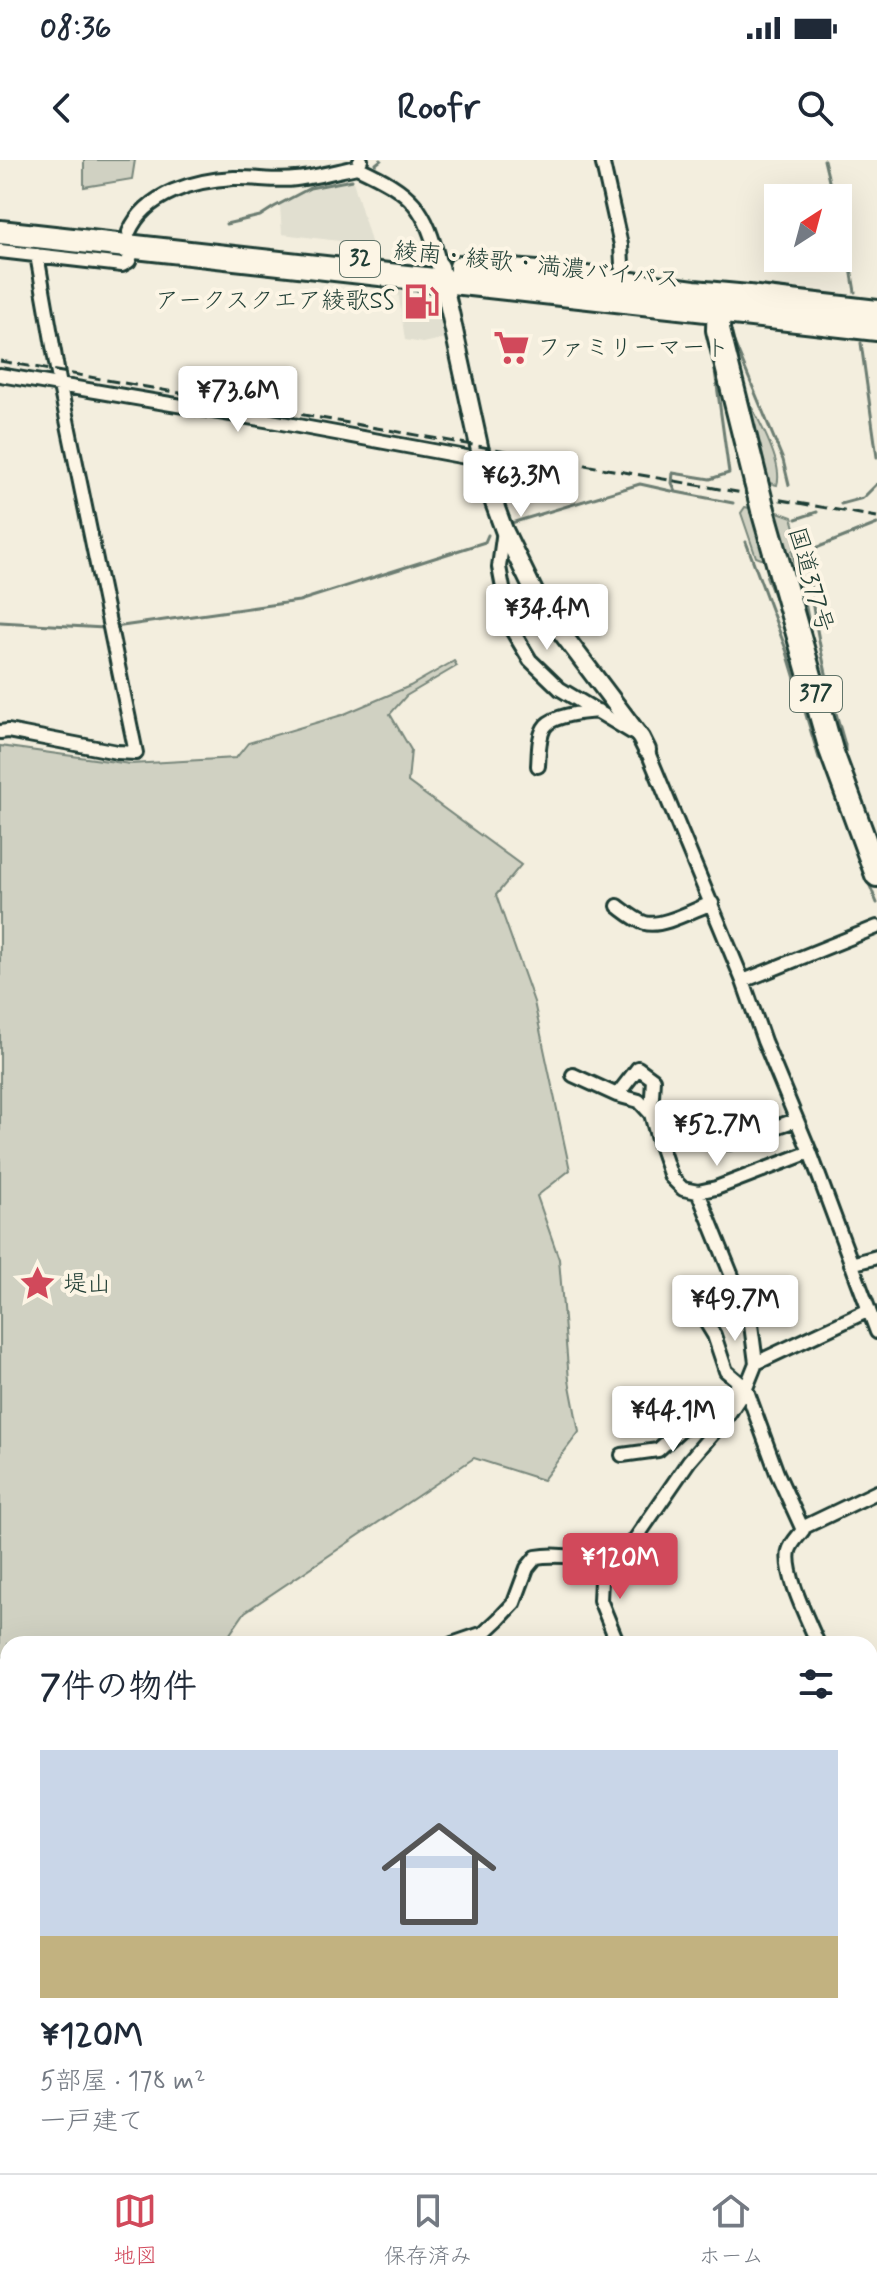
<!DOCTYPE html>
<html lang="ja">
<meta charset="utf-8">
<style>
body{margin:0;font-family:Mynerve,"Klee One",sans-serif;background:#f2f2f3;color:#1f2937;height:100vh;display:flex;flex-direction:column;font-size:30px;white-space:nowrap}
*{box-sizing:border-box;margin:0}
p{font-size:26px;color:#747a83}
.icon{flex:none;width:44px;height:44px;fill:none;stroke:currentColor;stroke-width:2;stroke-linecap:round;stroke-linejoin:round}
.map{position:relative;flex:1;overflow:hidden}
.drawer{position:absolute;left:0px;top:1476px;width:878px;height:538px;display:flex;flex-direction:column;background:#fff;border-radius:24px 24px 0 0;box-shadow:0 8px 32px #0002}
.drawer>*{flex:none}
.needle{width:52px;rotate:36deg}
.fabs{position:absolute;left:764px;top:24px;display:grid;gap:16px}
.fabs a{display:grid;place-items:center;width:88px;height:88px;border-radius:0px;background:#fff;box-shadow:0 8px 32px #0002;font-size:40px}
.price{position:absolute;translate:-50% -68px;padding:0 18px;border-radius:8px;background:#fff;color:#222;font-size:26px;line-height:52px;filter:drop-shadow(0 2px 4px #0008)}
.price::after{content:'';position:absolute;left:50%;top:48px;width:24px;height:18px;margin-left:-12px;background:inherit;clip-path:polygon(0 0,100% 0,50% 100%)}
.price.on{background:#d1495b;color:#fff}
ul{padding:0;list-style:none}
li{display:grid;align-content:center;gap:16px;height:424px;padding:0 40px}
li span{display:grid;place-items:center;height:248px;border-radius:0px;color:#555}
li>.icon{margin-inline-start:auto}
span .icon{width:144px;height:144px;fill:#fffc;stroke-width:1}
li b{font-size:34px}
h2{display:flex;justify-content:space-between;align-items:center;height:96px;padding:0 40px;font-size:34px}
.status{display:flex;justify-content:space-between;align-items:center;height:56px;padding:0 40px;background:#fff;direction:ltr}
.status svg{height:22px;fill:currentColor}
header{display:flex;justify-content:space-between;align-items:center;height:104px;padding:0 40px;background:#fff;font-size:36px;font-weight:800}
.tabs{display:flex;justify-content:space-around;align-items:center;height:112px;border-top:2px solid #e0e1e3;background:#fff;font-size:22px;color:#747a83}
.tabs a{display:grid;justify-items:center;gap:4px}
.tabs .on{color:#d1495b}
.map>svg:first-child{display:block}
.built{fill:#e1dfd0}
.green{fill:#d0d1c2;stroke:#78877b;stroke-width:2}
.water{fill:#a0a89b;stroke:#6c7d72;stroke-width:2}
.lines{fill:none;stroke-linecap:round;stroke-linejoin:round}
.stream{stroke:#6c7d72;stroke-width:3}
.minor-casing{stroke:#1f3d34;stroke-width:18}
.tertiary-casing{stroke:#1f3d34;stroke-width:22}
.secondary-casing{stroke:#1f3d34;stroke-width:24}
.trunk-casing{stroke:#1f3d34;stroke-width:28}
.minor{stroke:#fcf5e5;stroke-width:12}
.tertiary{stroke:#fcf5e5;stroke-width:16}
.secondary{stroke:#fcf5e5;stroke-width:18}
.trunk{stroke:#fcf5e5;stroke-width:22}
.rail{stroke:#1f3d34;stroke-width:3;stroke-dasharray:12 6;stroke-linecap:butt}
.trunk-bridge-casing{stroke:#1f3d34;stroke-width:28;stroke-linecap:butt}
.trunk-bridge{stroke:#fcf5e5;stroke-width:22}
.labels{text-anchor:middle;dominant-baseline:central;stroke-width:8;stroke-linejoin:round;paint-order:stroke}
.shield{fill:#fcf5e5;stroke:#617469;stroke-width:2}
.shield-label{font-size:22px;font-weight:bold;fill:#1f3d34}
.street-label{font-size:24px;fill:#1f3d34;stroke:#fcf5e5}
.poi-label{font-size:24px;fill:#1f3d34;stroke:#fcf5e5;text-anchor:start}
</style>
<div class="status"><b>08:36</b><svg viewBox="0 0 49 12"><path d="M0 12V9h3v3zM5 12V6h3v6zM10 12V3h3v9zM15 12V0h3v12zM26 1h20v11H26zM47 4h2v5h-2z"/></svg></div>
<header><svg class="icon" aria-label="back" viewBox="0 0 24 24"><path d="M15 5l-7 7 7 7"/></svg>Roofr<svg class="icon" aria-label="search" viewBox="0 0 24 24"><circle cx="10" cy="10" r="6"/><path d="M15 15l6 6"/></svg></header>
<div class="map">
<svg width="877" height="2013" viewBox="0 0 877 2013">
<rect width="100%" height="100%" fill="#f3eede"/>
<filter id="ink" filterUnits="userSpaceOnUse"><feTurbulence type="fractalNoise" baseFrequency=".0125" numOctaves="2"/><feDisplacementMap in="SourceGraphic" scale="16" xChannelSelector="R" yChannelSelector="G"/><feConvolveMatrix kernelMatrix="1 2 1 2 8 2 1 2 1" color-interpolation-filters="sRGB"/></filter>
<g filter="url(#ink)">
<path class="built" d="M353,21L372,85L282,74L280,45L306,31Z
M398,131L435,136L440,143L447,178L423,183L405,180Z"/>
<path class="green" d="M84,0H135L132,19L84,27Z
M737,223C750,243 785,302 777,325L762,321Z
M745,347L754,349L795,491L766,416L768,413L764,400L756,397L741,353Z
M778,352L792,357L800,385L792,391L795,405L799,406L809,461L798,418H795L806,477L774,353Z
M454,501L457,506L406,536L390,554L411,590L408,622L521,705L496,735L534,842L570,1010L537,1036L559,1099L569,1220L579,1272L543,1320L474,1298L245,1452L223,1484H8V1499L0,1496V586L130,604L236,598L248,583L342,555L410,526Z"/>
<path class="water" d="M0,1635L8,1637V1852L0,1856Z"/>
<g class="lines">
<path class="stream" d="M824,0L833,38
M376,4L381,0
M838,58L844,66L855,132
M226,64L260,56L274,47L310,28L352,20
M734,182L783,300L789,325
M861,183L877,297
M713,196L729,313L710,319L673,313L672,323L676,332L733,343
M841,344L863,338L877,324
M796,359L817,352
M508,364L640,324L676,332
M746,382L787,492L819,598L824,602
M0,462L104,468
M115,467L299,441L485,382L488,375
M845,591V585C826,521 812,458 806,392L877,364
M847,665L854,684
M868,721L877,743
M870,1916L877,1914
M346,2006L348,2013
M594,2013L606,2006"/>
<defs>
<path id="minor" d="M602,0L621,85L623,123
M357,7C413,33 425,46 440,106
M129,72C146,33 195,20 234,18C254,17 276,22 296,19C316,17 337,11 357,7L361,0
M0,91L122,105L129,101L134,87
M0,215L271,261L482,300
M504,370L499,407L507,449L512,470L530,500L560,529L635,574
M0,572L8,571L117,592L136,593L60,226L37,95
M647,590L743,821L764,881L810,992L877,1172
M538,606C539,594 538,579 544,568C551,555 585,552 598,551
M618,746C626,752 635,760 645,763C662,768 695,749 712,743
M743,821L877,767
M573,915L617,935L639,941L651,954
M617,935L638,908L653,919L651,954L657,976L671,1017L683,1029L698,1032L716,1028L810,992
M729,983L796,960
M851,1104L877,1097
M703,1157L714,1175L726,1211L746,1228L777,1313L803,1370C798,1377 791,1383 789,1391C784,1414 809,1462 818,1484
M756,1203L869,1150
M622,1295L658,1290L681,1269L709,1261L727,1241L739,1223
M802,1368L877,1332
M602,1401L600,1440L618,1484
M452,1484L484,1473L499,1459L514,1443L527,1408L536,1397C564,1392 591,1402 619,1398L632,1384L689,1301L726,1258L746,1228L756,1203L750,1157L740,1136L698,1032
M870,1614L877,1630
M0,1980L8,1976
M522,2006L524,2013
M293,2013L299,2006"/>
<path id="tertiary" d="M440,106L482,300L493,340L504,370L540,444L641,578L647,590
M870,1738L877,1735"/>
<path id="secondary" d="M0,1609L8,1610
M713,2006L721,2013"/>
<path id="trunk" d="M0,72L877,169
M461,107L562,115L694,132L749,137L877,152
M719,140L718,170L756,322
M763,350L831,590L877,715"/>
</defs>
<use href="#minor" class="minor-casing"/>
<use href="#tertiary" class="tertiary-casing"/>
<use href="#secondary" class="secondary-casing"/>
<use href="#trunk" class="trunk-casing"/>
<use href="#minor" class="minor"/>
<use href="#tertiary" class="tertiary"/>
<use href="#secondary" class="secondary"/>
<use href="#trunk" class="trunk"/>
<path class="rail" d="M0,201L877,357"/>
<defs>
<path id="trunk-bridge" d="M756,322L763,350"/>
</defs>
<use href="#trunk-bridge" class="trunk-bridge-casing"/>
<use href="#trunk-bridge" class="trunk-bridge"/>
</g>
</g>
<defs>
<symbol id="fuel-bare" viewBox="-9 -9 18 18"><path d="M-5.5-6h7V0h2V4h1.3V-2.5L3-4.5l.8-.8L6-3V5H2.5V1h-1V6h-7ZM-4.2-4.7v3.2H.2V-4.7Z" fill="#d1495b" stroke="#fcf5e5" stroke-width="2.5" paint-order="stroke"/></symbol>
<symbol id="supermarket-bare" viewBox="-9 -9 18 18"><path d="M-6-5.5h2.5l.6 2H6L4.5 2H-2.5L-4.4-4H-6ZM-1.5 3.2a1.3 1.3 0 1 0 .1 0ZM3 3.2a1.3 1.3 0 1 0 .1 0Z" fill="#d1495b" stroke="#fcf5e5" stroke-width="2.5" paint-order="stroke"/></symbol>
<symbol id="sight-bare" viewBox="-9 -9 18 18"><path d="M0-6L1.8-2.2L6-1.7L2.9 1.2L3.7 5.4L0 3.3L-3.7 5.4L-2.9 1.2L-6-1.7L-1.8-2.2Z" fill="#d1495b" stroke="#fcf5e5" stroke-width="2.5" paint-order="stroke"/></symbol>
</defs>
<g fill-rule="evenodd">
<use href="#fuel-bare" x="396" y="116" width="51" height="51"/>
<use href="#supermarket-bare" x="486" y="162" width="51" height="51"/>
<use href="#sight-bare" x="12" y="1098" width="51" height="51"/>
</g>
<g class="labels">
<g class="shield">
<rect x="340" y="81" width="40" height="36" rx="6"/>
<rect x="790" y="516" width="52" height="36" rx="6"/>
</g>
<g class="shield-label">
<text x="360" y="99">32</text>
<text x="816" y="534">377</text>
</g>
<g class="street-label">
<text transform="translate(537 106) rotate(6)">綾南・綾歌・満濃バイパス</text>
<text transform="translate(810 420) rotate(74)">国道377号</text>
</g>
<g class="poi-label">
<text x="395" y="141" text-anchor="end">アークスクエア綾歌SS</text>
<text x="537" y="188">ファミリーマート</text>
<text x="63" y="1124">堤山</text>
</g>
</g>
</svg>
<div class="fabs">
<a><svg class="needle" viewBox="-14 -14 28 28"><path d="M0-13l5 13h-10z" fill="#e53935"/><path d="M0 13l5-13h-10z" fill="#747a83"/></svg></a>
</div>
<b class="price" style="left:238px;top:274px">¥73.6M</b>
<b class="price" style="left:521px;top:359px">¥63.3M</b>
<b class="price" style="left:547px;top:492px">¥34.4M</b>
<b class="price" style="left:717px;top:1008px">¥52.7M</b>
<b class="price" style="left:735px;top:1183px">¥49.7M</b>
<b class="price" style="left:673px;top:1294px">¥44.1M</b>
<b class="price on" style="left:620px;top:1441px">¥120M</b>
<section class="drawer">
<h2>7件の物件<svg class="icon" aria-label="filters" viewBox="0 0 24 24"><path d="M4 7h16M4 17h16"/><circle cx="9" cy="7" r="2"/><circle cx="15" cy="17" r="2"/></svg></h2>
<ul>
<li><span style="background:linear-gradient(#c9d6e8 75%,#c2b280 0)"><svg class="icon" aria-label="home" viewBox="0 0 24 24"><path d="M3 11l9-7 9 7M6 9v11h12V9"/></svg></span><div><b>¥120M</b><p>5部屋 · 178 m²</p><p>一戸建て</p></div></li>
</ul>
</section>
</div>
<nav class="tabs">
<a class="on"><svg class="icon" aria-label="map" viewBox="0 0 24 24"><path d="M3 6l6-2 6 2 6-2v14l-6 2-6-2-6 2zM9 4v14M15 6v14"/></svg>地図</a>
<a><svg class="icon" aria-label="saved" viewBox="0 0 24 24"><path d="M7 4h10v16l-5-4-5 4z"/></svg>保存済み</a>
<a><svg class="icon" aria-label="home" viewBox="0 0 24 24"><path d="M3 11l9-7 9 7M6 9v11h12V9"/></svg>ホーム</a>
</nav>
